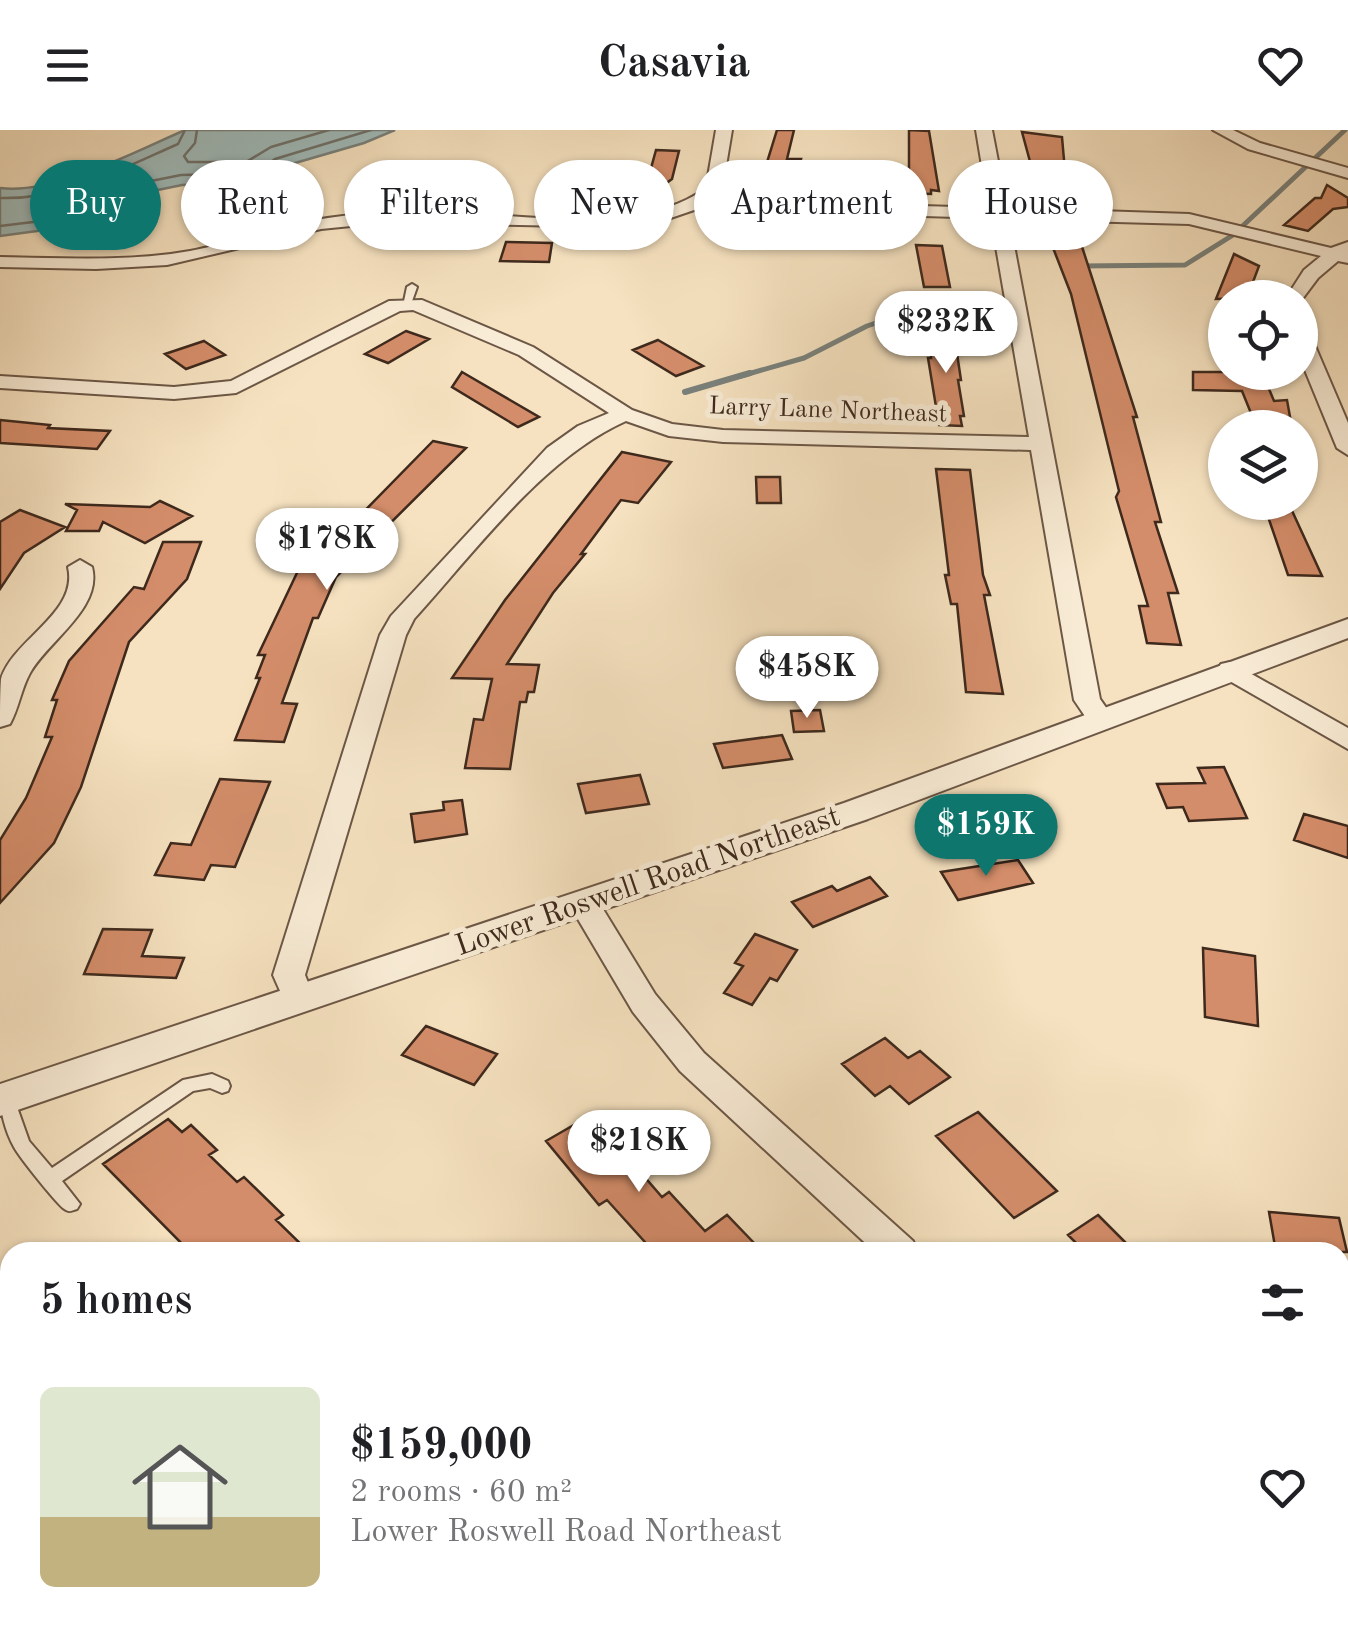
<!DOCTYPE html>
<meta charset="utf-8">
<style>
body{margin:0;font-family:"Old Standard TT",serif;background:#f6f6f6;color:#202124;height:100vh;display:flex;flex-direction:column;font-size:38px;white-space:nowrap}
*{box-sizing:border-box;margin:0}
p{font-size:32px;color:#757577}
.icon{flex:none;width:55px;height:55px;fill:none;stroke:currentColor;stroke-width:2;stroke-linecap:round;stroke-linejoin:round}
.map{position:relative;flex:1;overflow:hidden}
.panel{position:absolute;left:0px;top:1112px;width:1350px;height:392px;display:flex;flex-direction:column;background:#fff;border-radius:30px 30px 0 0;box-shadow:0 2px 8px #0004}
.panel>*{flex:none}
.banner{position:absolute;left:30px;top:30px;width:1290px;height:90px;display:flex;gap:20px}
.controls{position:absolute;left:1208px;top:150px;display:grid;gap:20px}
.controls a{display:grid;place-items:center;width:110px;height:110px;border-radius:50%;background:#fff;box-shadow:0 2px 8px #0004;font-size:50px}
.price{position:absolute;translate:-50% -85px;padding:0 22px;border-radius:35px;background:#fff;color:#222;font-size:32px;line-height:65px;filter:drop-shadow(0 2px 5px #0008)}
.price::after{content:'';position:absolute;left:50%;top:60px;width:30px;height:22px;margin-left:-15px;background:inherit;clip-path:polygon(0 0,100% 0,50% 100%)}
.price.selected{background:#0f766e;color:#fff}
ul{padding:0;list-style:none}
li{display:flex;align-items:center;gap:30px;height:250px;padding:0 40px}
li+li{border-top:2px solid #e0e0e0}
li span{display:grid;place-items:center;flex:none;width:280px;height:200px;border-radius:15px;color:#555}
li>.icon{margin-inline-start:auto}
span .icon{width:120px;height:120px;fill:#fffc;stroke-width:1}
li b{font-size:42px}
h2{display:flex;justify-content:space-between;align-items:center;height:120px;padding:0 40px;font-size:42px}
.tag{padding:0 35px;border-radius:45px;background:#fff;box-shadow:0 2px 8px #0004;font-size:35px;line-height:90px}
.tag.selected{background:#0f766e;color:#fff}
header{display:flex;justify-content:space-between;align-items:center;height:130px;padding:0 40px;background:#fff;font-size:45px;font-weight:800}
.map>svg:first-child{display:block}
.water{fill:#a0bcbc;stroke:#79817c;stroke-width:2.5}
.lines{fill:none;stroke-linecap:round;stroke-linejoin:round}
.shore{stroke:#6f726c;stroke-width:2.5}
.stream-far1{stroke:#79817c;stroke-width:5}
.stream{stroke:#79817c;stroke-width:6}
.building{fill:#d48d6a;stroke:#3e291d;stroke-width:2.5}
.service-casing{stroke:#6c5746;stroke-width:4}
.minor-casing{stroke:#6c5746;stroke-width:4}
.tertiary-casing{stroke:#6c5746;stroke-width:4}
.service{fill:#f9ecd6;fill-rule:evenodd}
.minor{fill:#f9ecd6;fill-rule:evenodd}
.tertiary{fill:#f9ecd6;fill-rule:evenodd}
.labels{text-anchor:middle;dominant-baseline:central;stroke-width:10;stroke-linejoin:round;paint-order:stroke}
.far-street-label{font-size:25px;fill:#3e291d;stroke:#f9ecd6}
.street-label{font-size:30px;fill:#3e291d;stroke:#f9ecd6}
</style>
<header><svg class="icon" aria-label="menu" viewBox="0 0 24 24"><path d="M4 6h16M4 12h16M4 18h16"/></svg>Casavia<svg class="icon" aria-label="heart" viewBox="0 0 24 24"><path d="M12 20l-8-8c-3-5 5-10 8-4 3-6 11-1 8 4z"/></svg></header>
<div class="map">
<svg width="1348" height="1504" viewBox="0 0 1348 1504">
<rect width="100%" height="100%" fill="#f6e2c0"/>
<filter id="stains"><feTurbulence type="fractalNoise" baseFrequency=".002" numOctaves="4"/><feColorMatrix values="0 0 0 0 .2 0 0 0 0 .09 0 0 0 0 .02 0 0 0 .5 -.17"/></filter>
<radialGradient id="worn" r=".72"><stop offset=".6" stop-color="#630" stop-opacity="0"/><stop offset="1" stop-color="#630" stop-opacity=".3"/></radialGradient>
<path class="water" d="M185,0H395L364,13L278,38L261,52L182,55L148,62L37,101L0,106V58C54,65 134,22 185,0Z"/>
<g class="lines">
<path class="shore" d="M197,0L195,13L184,26L188,32H246L271,17L329,0
M0,68C64,70 121,39 178,14L185,0
M0,96L33,92L146,52L181,45L255,43L275,29L371,0"/>
<path class="stream-far1" d="M1080,136L1185,135L1233,105L1345,0
M741,246L804,228L867,196L903,184L979,169"/>
<path class="stream" d="M685,262L750,243"/>
</g>
<path class="building" d="M777,0H794L787,29H801L791,64L781,63L779,69L756,68Z
M909,0L929,1L939,61L931,60V64L909,63Z
M1022,2L1062,7L1068,76L1047,75L1043,61H1038Z
M656,20L679,21L672,49L642,71Z
M1327,55L1348,68V77L1333,79L1308,101L1284,95L1315,68H1321Z
M1052,94L1075,95L1137,287H1133L1161,392H1155L1178,463H1168L1181,515L1147,513L1139,476H1148L1116,367L1119,361L1071,164L1050,110H1056Z
M506,112L552,113L549,132L500,131Z
M916,115L942,116L950,157H924Z
M1234,124L1259,136L1247,168L1216,169Z
M930,196L953,197L961,250H958L964,286H960L962,296L939,295L928,228H931Z
M406,201L429,209L388,233L365,224Z
M658,210L703,236L676,246L633,220Z
M204,211L225,225L186,239L165,224Z
M462,242L539,287L518,297L452,257Z
M1193,242H1262L1274,271L1287,270L1292,298H1257L1242,261L1193,260Z
M0,290L50,295L48,298L110,301L97,319L0,313Z
M433,311L466,318L336,447L318,488H313L282,573L297,574L284,612L235,610L260,548H256L265,525H258L305,426L328,404L339,407Z
M622,322L671,332L638,373L621,370L581,424H585L553,463L507,534L539,535L534,562H528L526,572H520L510,639L465,638L474,589L483,590L492,549L452,548L505,470Z
M936,339L970,340L983,445L990,465H984L1003,564L966,562L957,474H951L945,445H949Z
M756,347H780L781,373H757Z
M160,371L192,386L145,413L103,392L99,401H66L77,380L65,374L150,377Z
M1263,372H1288L1322,446L1288,445Z
M20,380L65,397L24,423L0,459V392Z
M163,412H201L187,449L129,512L81,657L54,713L0,773V710L26,668L52,607H45L57,570H52L69,531L134,457L144,459Z
M820,580L824,601L794,602L791,581Z
M782,605L792,629L723,638L714,614Z
M1224,637L1247,688L1189,691L1183,677L1167,678L1157,654L1205,653L1198,638Z
M640,645L649,674L586,683L578,654Z
M220,649L270,652L235,737L211,735L204,750L155,745L171,713L191,715Z
M462,670L467,704L415,712L411,684L444,680L443,672Z
M1304,684L1348,696V728L1294,710Z
M1018,730L1033,753L958,770L941,742Z
M870,747L887,766L813,797L792,772L832,756L837,761Z
M103,799L152,800L142,826L184,828L176,848L84,844Z
M755,804L797,820L777,851L770,848L752,875L724,863L743,836L735,833Z
M1203,818L1255,826L1258,896L1205,887Z
M426,896L497,924L474,955L402,925Z
M885,908L908,928L920,921L950,947L909,974L890,956L875,966L842,934Z
M978,982L1057,1061L1014,1088L936,1006Z
M591,985L662,1067L669,1062L705,1101L727,1085L754,1113L740,1122H654L607,1070L599,1075L546,1011Z
M168,989L182,1002L191,995L217,1020L209,1025L237,1052L244,1047L283,1085L276,1090L309,1122H190L103,1034Z
M1269,1082L1339,1088L1347,1122H1276Z
M1098,1085L1135,1122H1085L1068,1105Z"/>
<g class="lines">
<defs>
<path id="service" d="M412,154L417,157L411,174L403,176L407,157Z
M212,944L228,951L230,956L228,961L222,963L210,958L193,961L62,1051L80,1074L77,1079C70,1081 70,1083 63,1078C53,1069 20,1028 14,1017C5,1001 0,980 0,963L6,961L12,963L29,1011L52,1038L183,950Z"/>
<path id="minor" d="M716,0H732L722,60L710,71L755,80L855,74L989,78L976,0H992L1007,78L1189,84L1331,118L1348,112V133L1338,131L1318,148L1300,172V168H1286L1304,140L1321,126L1189,94L1009,89L1100,569L1114,589L1101,598L1091,595L1074,570L1031,320L723,312L669,306L626,291C543,328 475,422 414,489L406,505L305,845L315,870L310,879L299,882L288,879L273,845L380,505L391,486L547,318L578,296L609,283L519,225L413,180L400,181L236,263L174,269L0,258V246L174,257L231,251L389,171L422,170L533,217L632,280L672,294L723,300L1029,307L991,88L855,84L755,90L697,79L656,93L612,97L391,92L321,99L167,135L96,139L0,137V127C63,128 128,132 190,121C228,114 264,101 301,93C346,83 392,81 438,82C519,83 638,108 706,58Z
M1213,0H1233L1260,13L1348,38V48L1248,19Z
M1300,198L1310,204L1348,293V325L1337,318L1300,228Z
M80,430L92,437C103,478 48,511 30,543C21,559 19,578 10,594L0,597C0,582 0,563 1,549C13,509 79,483 68,437Z
M1230,532L1348,598V619L1221,546L1217,540L1221,534Z
M584,763L595,766L655,864L704,923L913,1111L918,1122H875L680,941L633,882L569,774L573,766Z
M1340,1487L1348,1504H1298L1294,1495H1340Z"/>
<path id="tertiary" d="M1348,489V508L868,689L0,986V954L844,673Z"/>
</defs>
<use href="#service" class="service-casing"/>
<use href="#minor" class="minor-casing"/>
<use href="#tertiary" class="tertiary-casing"/>
<use href="#service" class="service"/>
<use href="#minor" class="minor"/>
<use href="#tertiary" class="tertiary"/>
</g>
<g class="labels">
<g class="far-street-label">
<text transform="translate(828 281) rotate(2)">Larry Lane Northeast</text>
</g>
<g class="street-label">
<text transform="translate(648 752) rotate(-19)">Lower Roswell Road Northeast</text>
</g>
</g>
<rect width="100%" height="100%" filter="url(#stains)"/>
<rect width="100%" height="100%" fill="url(#worn)"/>
</svg>
<div class="controls">
<a><svg class="icon" aria-label="locate" viewBox="0 0 24 24"><circle cx="12" cy="12" r="6"/><path d="M12 2v4M12 18v4M2 12h4M18 12h4"/></svg></a>
<a><svg class="icon" aria-label="layers" viewBox="0 0 24 24"><path d="M12 4l9 5-9 5-9-5zM3 14l9 5 9-5"/></svg></a>
</div>
<b class="price" style="left:946px;top:246px">$232K</b>
<b class="price" style="left:327px;top:463px">$178K</b>
<b class="price" style="left:807px;top:591px">$458K</b>
<b class="price selected" style="left:986px;top:749px">$159K</b>
<b class="price" style="left:639px;top:1065px">$218K</b>
<div class="banner">
<a class="tag selected">Buy</a>
<a class="tag">Rent</a>
<a class="tag">Filters</a>
<a class="tag">New</a>
<a class="tag">Apartment</a>
<a class="tag">House</a>
</div>
<section class="panel">
<h2>5 homes<svg class="icon" aria-label="filters" viewBox="0 0 24 24"><path d="M4 7h16M4 17h16"/><circle cx="9" cy="7" r="2"/><circle cx="15" cy="17" r="2"/></svg></h2>
<ul>
<li><span style="background:linear-gradient(#dfe7d0 65%,#c2b280 0)"><svg class="icon" aria-label="home" viewBox="0 0 24 24"><path d="M3 11l9-7 9 7M6 9v11h12V9"/></svg></span><div><b>$159,000</b><p>2 rooms · 60 m²</p><p>Lower Roswell Road Northeast</p></div><svg class="icon" aria-label="heart" viewBox="0 0 24 24"><path d="M12 20l-8-8c-3-5 5-10 8-4 3-6 11-1 8 4z"/></svg></li>
</ul>
</section>
</div>
